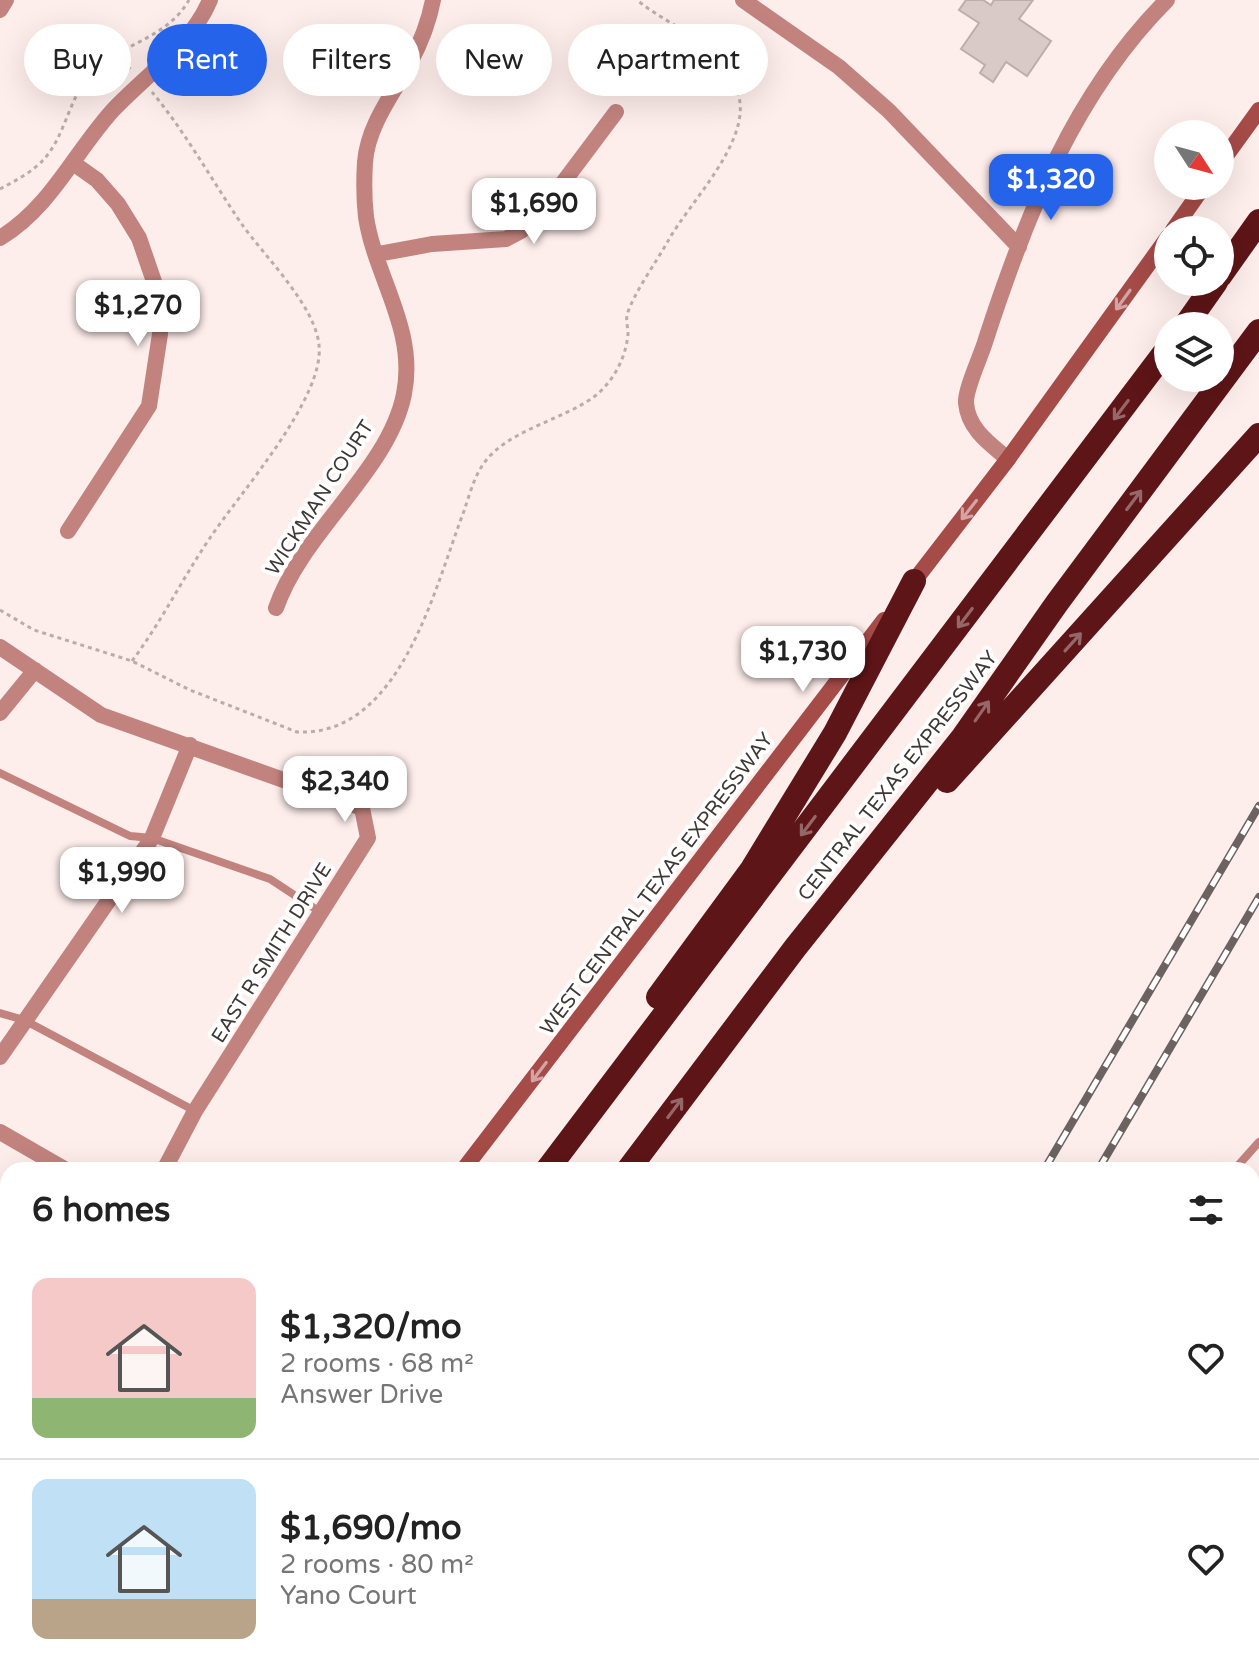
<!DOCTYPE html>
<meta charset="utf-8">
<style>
body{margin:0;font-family:"Varela Round",sans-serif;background:#f2f2f2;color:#222;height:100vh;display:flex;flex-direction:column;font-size:30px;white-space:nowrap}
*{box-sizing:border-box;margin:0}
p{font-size:26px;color:#767676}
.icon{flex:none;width:44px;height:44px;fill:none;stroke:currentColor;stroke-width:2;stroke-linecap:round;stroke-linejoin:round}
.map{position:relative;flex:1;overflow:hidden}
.panel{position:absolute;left:0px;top:1162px;width:1260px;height:514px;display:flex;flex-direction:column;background:#fff;border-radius:24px 24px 0 0;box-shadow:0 8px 32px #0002}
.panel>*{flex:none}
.top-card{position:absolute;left:24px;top:24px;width:800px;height:72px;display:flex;gap:16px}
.needle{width:52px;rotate:126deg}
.buttons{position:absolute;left:1154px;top:120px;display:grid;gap:16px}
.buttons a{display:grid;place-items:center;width:80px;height:80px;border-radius:50%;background:#fff;box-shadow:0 8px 32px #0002;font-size:40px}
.price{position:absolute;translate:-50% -68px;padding:0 18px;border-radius:16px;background:#fff;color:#222;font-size:26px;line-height:52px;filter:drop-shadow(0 2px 4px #0008)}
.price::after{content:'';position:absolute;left:50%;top:48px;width:24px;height:18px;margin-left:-12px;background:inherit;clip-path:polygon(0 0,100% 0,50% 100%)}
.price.active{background:#2563eb;color:#fff}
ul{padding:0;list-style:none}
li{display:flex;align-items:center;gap:24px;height:200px;padding:0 32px}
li+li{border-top:2px solid #e0e0e0}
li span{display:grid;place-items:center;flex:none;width:224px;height:160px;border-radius:16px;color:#555}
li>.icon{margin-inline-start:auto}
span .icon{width:96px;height:96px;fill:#fffc;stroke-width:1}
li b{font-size:34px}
h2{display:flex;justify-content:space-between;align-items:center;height:96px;padding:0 32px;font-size:34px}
.pill{padding:0 28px;border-radius:36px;background:#fff;box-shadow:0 8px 32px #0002;font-size:28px;line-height:72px}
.pill.active{background:#2563eb;color:#fff}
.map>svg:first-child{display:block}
.built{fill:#f8dfdd}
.building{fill:#d9c9c7;stroke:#bdaeac;stroke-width:2}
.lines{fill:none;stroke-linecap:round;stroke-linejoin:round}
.path{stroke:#b9adab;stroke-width:3;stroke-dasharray:4 4;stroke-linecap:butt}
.service{stroke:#c2837e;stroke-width:8}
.minor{stroke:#c2837e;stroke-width:16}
.secondary{stroke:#a54b48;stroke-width:16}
.motorway{stroke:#5e1517;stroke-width:24}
.rail-casing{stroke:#6b6261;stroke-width:8}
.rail{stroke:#fff;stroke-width:5;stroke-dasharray:15;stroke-linecap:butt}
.oneway{stroke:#d2a5a4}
.oneway2{stroke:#966768}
.labels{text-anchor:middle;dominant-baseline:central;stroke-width:8;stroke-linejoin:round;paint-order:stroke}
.street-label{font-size:20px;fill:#3e3837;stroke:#fff}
</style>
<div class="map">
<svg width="1259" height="1675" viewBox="0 0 1259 1675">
<rect width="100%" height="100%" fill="#fdedeb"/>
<path class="built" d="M1252,1378L1259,1384V1575L1252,1583Z
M1075,1668H1173L1166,1675H1076Z"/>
<path class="building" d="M966,0H983L991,5L994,0H1033L1019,19L1051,41L1027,76L1006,62L993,82L980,73L985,65L961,49L979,23L959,10Z"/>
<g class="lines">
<path class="path" d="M117,54L133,72
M0,189C15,181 34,171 45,158C68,131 69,92 97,68C127,42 168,37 189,0
M0,610L34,630L132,661L190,690L297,732C401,737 435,586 464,511C469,496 474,478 482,466C505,430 562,421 595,396C614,381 626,357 628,334C628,328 626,321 627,315C633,294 657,261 668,241C689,203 750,143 739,97C725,41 676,32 637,0
M132,661C162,621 182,579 210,538C239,494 325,398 319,345C315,305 264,256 241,223C211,179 186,133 152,92
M1060,1668V1675"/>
<path class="service" d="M0,773L130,836L152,838L270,879L320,912
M0,1013L24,1020L195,1111
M1234,1170L1259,1142"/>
<path class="minor" d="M743,0L839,67L889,111L1019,247
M0,10L6,0
M0,238C51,207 74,153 113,110C145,76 192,44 210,0
M378,254L432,244L506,239L521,231L538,216L616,112
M1008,459C990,444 968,429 966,403C965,389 982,354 986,339C1026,216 1074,93 1167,0
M68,531L149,406L160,334V299L139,238L118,204L97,180L73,163
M276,608C302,532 389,470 404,394C417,329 375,277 366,217C364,200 364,179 365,162C368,125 393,94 410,63C420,44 429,21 433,0
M0,647L101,715L362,808L368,838L195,1111L164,1170
M0,713L35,670
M0,1057L152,838L190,745
M0,1132L66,1170
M0,1197L8,1203
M0,1282L8,1286
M0,1368L8,1357"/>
<path class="secondary" d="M1220,164L1259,110
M1173,230L1204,186
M908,589L1008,459L1168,237
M463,1170L884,620
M76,1675L81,1668"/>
<path class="motorway" d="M1220,276L1259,221
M1185,326L1216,282
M947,781L1259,435
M658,997L752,869L835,733L914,581
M547,1170L1168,348
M628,1170L795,948L963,737L1057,603L1259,331
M142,1675L147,1668
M166,1675L171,1668
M248,1675L253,1668"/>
<defs>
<path id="rail" d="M1044,1170L1259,806
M1098,1170L1259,897
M1038,1668V1675
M748,1675L752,1668"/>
</defs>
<use href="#rail" class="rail-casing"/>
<use href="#rail" class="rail"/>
</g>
<defs><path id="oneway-shaft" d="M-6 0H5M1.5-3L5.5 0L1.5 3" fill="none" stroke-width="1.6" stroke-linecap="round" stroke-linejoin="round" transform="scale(2)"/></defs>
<g class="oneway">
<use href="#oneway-shaft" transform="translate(1123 300) rotate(126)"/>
<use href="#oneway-shaft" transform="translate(969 510) rotate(128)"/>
<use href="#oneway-shaft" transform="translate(539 1072) rotate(127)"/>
</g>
<g class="oneway2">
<use href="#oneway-shaft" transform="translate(1121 410) rotate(127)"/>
<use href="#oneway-shaft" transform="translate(1134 500) rotate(-53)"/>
<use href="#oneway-shaft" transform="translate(965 618) rotate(127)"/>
<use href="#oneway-shaft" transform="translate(1073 642) rotate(-48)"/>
<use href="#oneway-shaft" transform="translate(982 711) rotate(-55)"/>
<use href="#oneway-shaft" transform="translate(808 826) rotate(127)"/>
<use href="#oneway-shaft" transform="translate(675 1108) rotate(-53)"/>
</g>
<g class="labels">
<g class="street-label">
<text transform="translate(320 498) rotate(-57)">WICKMAN COURT</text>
<text transform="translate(898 776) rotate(-52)">CENTRAL TEXAS EXPRESSWAY</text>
<text transform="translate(657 884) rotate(-53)">WEST CENTRAL TEXAS EXPRESSWAY</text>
<text transform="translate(272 953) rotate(-58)">EAST R SMITH DRIVE</text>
</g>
</g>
</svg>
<div class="buttons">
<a><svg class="needle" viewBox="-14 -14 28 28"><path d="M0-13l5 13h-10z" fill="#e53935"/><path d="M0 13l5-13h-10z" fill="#767676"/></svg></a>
<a><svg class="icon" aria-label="locate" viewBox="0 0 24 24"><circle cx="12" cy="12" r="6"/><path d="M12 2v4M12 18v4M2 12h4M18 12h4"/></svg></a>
<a><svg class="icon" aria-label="layers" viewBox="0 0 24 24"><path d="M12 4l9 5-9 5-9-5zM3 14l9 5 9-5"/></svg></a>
</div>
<b class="price active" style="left:1051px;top:222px">$1,320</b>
<b class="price" style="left:534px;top:246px">$1,690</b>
<b class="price" style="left:138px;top:348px">$1,270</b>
<b class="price" style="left:803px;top:694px">$1,730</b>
<b class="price" style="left:345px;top:824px">$2,340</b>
<b class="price" style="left:122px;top:915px">$1,990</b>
<div class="top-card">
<a class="pill">Buy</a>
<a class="pill active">Rent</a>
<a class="pill">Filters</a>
<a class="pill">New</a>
<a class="pill">Apartment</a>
</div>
<section class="panel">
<h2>6 homes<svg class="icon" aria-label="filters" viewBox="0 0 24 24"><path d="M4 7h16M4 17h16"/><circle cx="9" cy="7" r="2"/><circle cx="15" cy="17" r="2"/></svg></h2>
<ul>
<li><span style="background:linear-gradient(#f6c9c9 75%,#8fb573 0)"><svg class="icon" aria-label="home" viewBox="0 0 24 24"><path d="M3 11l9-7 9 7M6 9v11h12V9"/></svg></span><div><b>$1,320/mo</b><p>2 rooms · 68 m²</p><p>Answer Drive</p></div><svg class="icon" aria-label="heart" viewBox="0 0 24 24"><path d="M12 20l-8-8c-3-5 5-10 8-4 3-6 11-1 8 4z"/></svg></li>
<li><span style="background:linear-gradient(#bfe0f5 75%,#b9a48a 0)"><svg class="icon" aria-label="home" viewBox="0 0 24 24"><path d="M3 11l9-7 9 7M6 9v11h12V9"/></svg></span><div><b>$1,690/mo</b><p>2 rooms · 80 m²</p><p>Yano Court</p></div><svg class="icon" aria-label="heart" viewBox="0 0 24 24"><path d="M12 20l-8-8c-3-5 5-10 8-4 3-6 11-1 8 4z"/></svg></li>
</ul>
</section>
</div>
